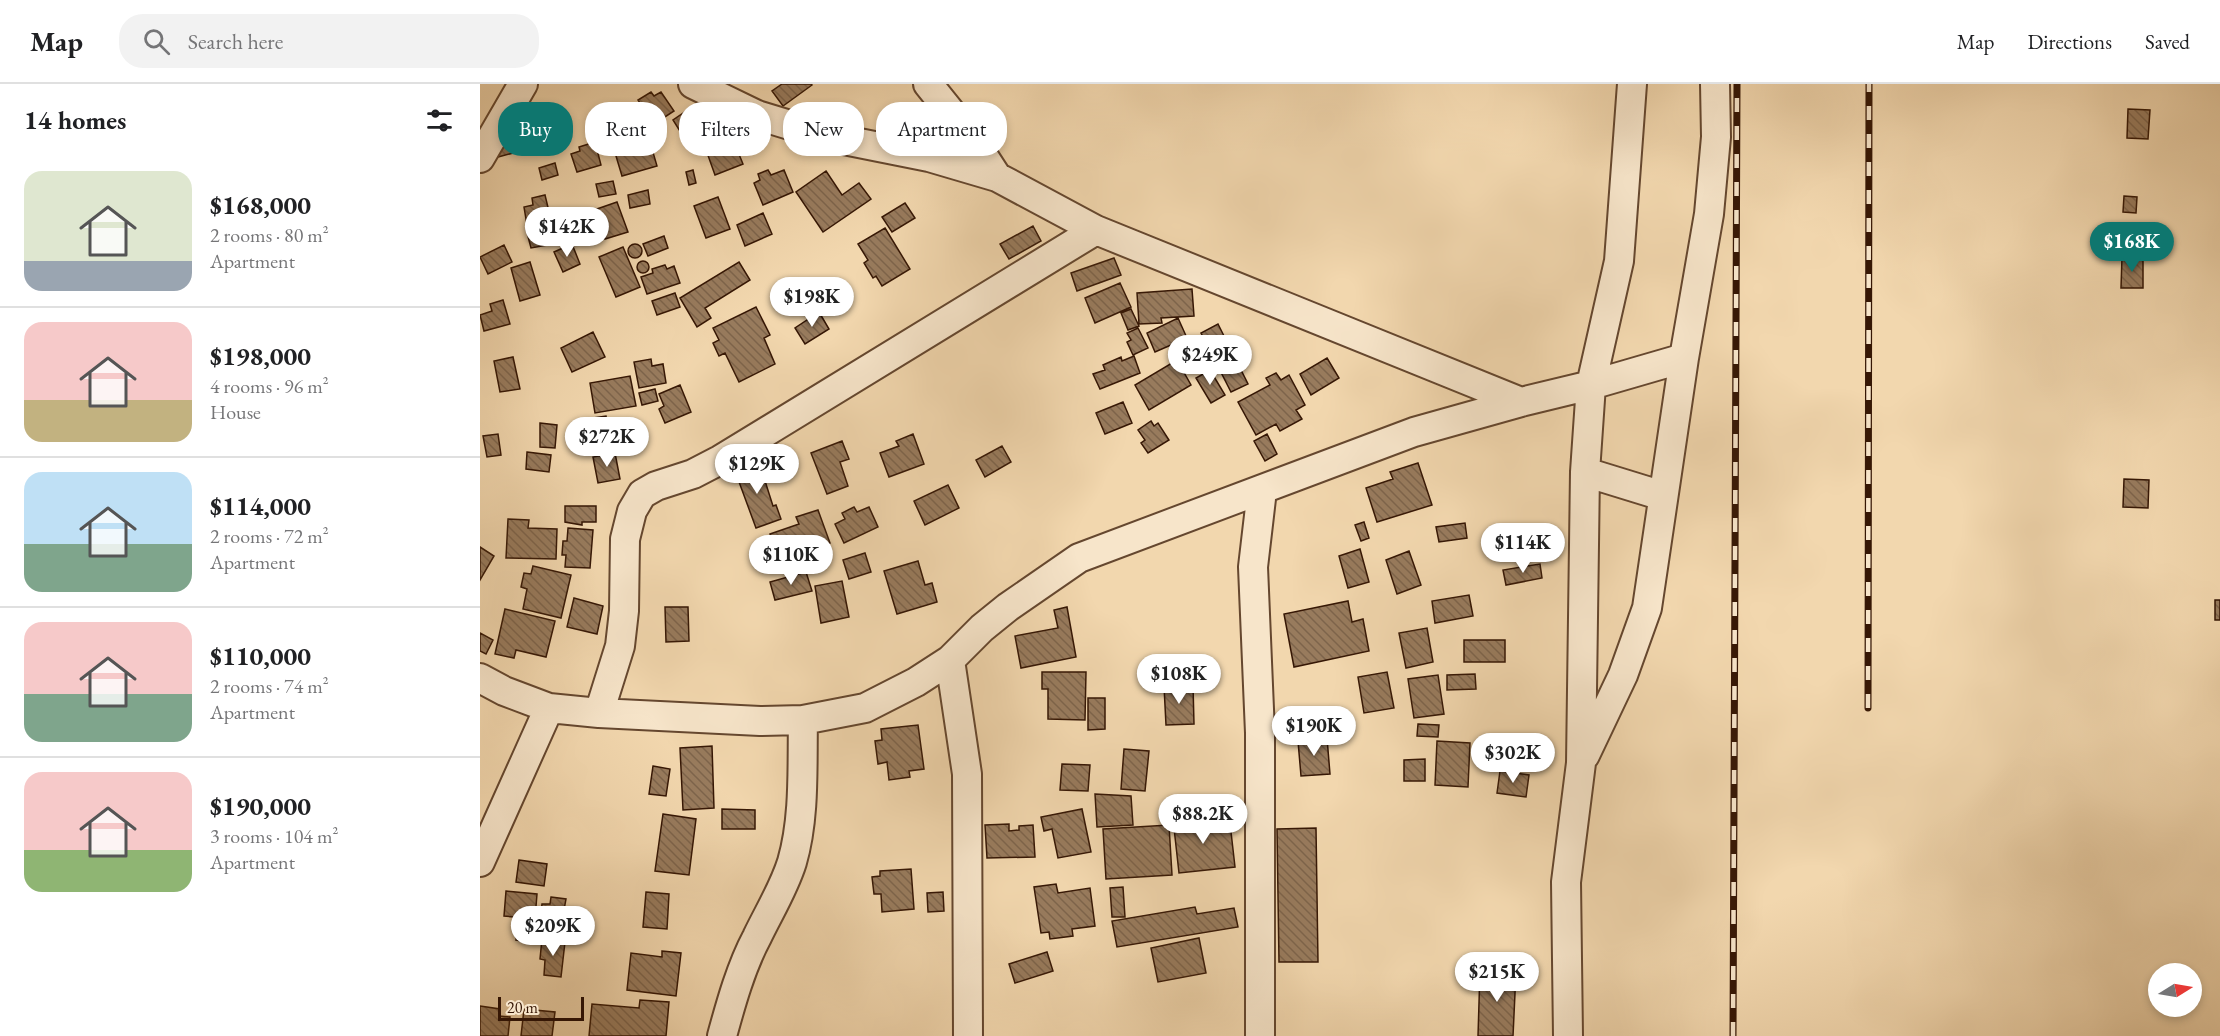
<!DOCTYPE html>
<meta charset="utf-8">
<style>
body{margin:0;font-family:"EB Garamond",serif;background:#f2f2f2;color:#202124;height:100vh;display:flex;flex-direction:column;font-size:22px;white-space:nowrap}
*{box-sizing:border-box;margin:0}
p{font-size:20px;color:#757577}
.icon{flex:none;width:33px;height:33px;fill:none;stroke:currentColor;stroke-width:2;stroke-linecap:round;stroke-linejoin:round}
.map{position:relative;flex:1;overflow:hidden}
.details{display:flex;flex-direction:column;background:#fff;width:480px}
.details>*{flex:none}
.guide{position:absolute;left:18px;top:18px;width:570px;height:54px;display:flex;gap:12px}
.needle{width:39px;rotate:79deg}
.buttons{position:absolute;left:1668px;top:879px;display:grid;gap:12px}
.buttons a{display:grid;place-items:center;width:54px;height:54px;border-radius:50%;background:#fff;box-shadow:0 3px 9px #0003;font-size:30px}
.scale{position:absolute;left:18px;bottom:15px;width:86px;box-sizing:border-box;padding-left:6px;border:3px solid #361705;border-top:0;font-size:16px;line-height:21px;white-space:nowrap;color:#361705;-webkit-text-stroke:4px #f7e5ca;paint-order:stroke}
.price{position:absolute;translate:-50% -51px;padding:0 14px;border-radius:21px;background:#fff;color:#222;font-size:20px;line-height:39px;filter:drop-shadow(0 2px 3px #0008)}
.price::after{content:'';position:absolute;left:50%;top:36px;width:18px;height:14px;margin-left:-9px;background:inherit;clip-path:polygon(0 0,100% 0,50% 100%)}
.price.selected{background:#0f766e;color:#fff}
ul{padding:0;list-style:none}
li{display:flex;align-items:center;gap:18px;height:150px;padding:0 24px}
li+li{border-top:2px solid #e0e0e0}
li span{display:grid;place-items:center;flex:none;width:168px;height:120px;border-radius:18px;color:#555}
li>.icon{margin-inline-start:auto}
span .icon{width:72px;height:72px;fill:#fffc;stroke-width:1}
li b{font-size:26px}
h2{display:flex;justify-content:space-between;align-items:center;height:72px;padding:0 24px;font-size:26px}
.tag{padding:0 21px;border-radius:24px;background:#fff;box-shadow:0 3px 9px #0003;font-size:21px;line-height:54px}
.tag.selected{background:#0f766e;color:#fff}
header{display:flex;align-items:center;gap:36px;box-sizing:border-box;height:84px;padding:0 30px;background:#fff;border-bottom:2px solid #e0e0e0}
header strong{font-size:28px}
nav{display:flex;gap:33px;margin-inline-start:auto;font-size:21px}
.search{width:420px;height:54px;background:#f2f2f2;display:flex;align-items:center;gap:15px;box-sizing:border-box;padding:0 21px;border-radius:24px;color:#757577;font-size:22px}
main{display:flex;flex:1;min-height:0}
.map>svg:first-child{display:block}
.building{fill:url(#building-back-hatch);stroke:#361705;stroke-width:1.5}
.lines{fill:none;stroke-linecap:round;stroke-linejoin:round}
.street-casing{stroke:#65472f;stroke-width:32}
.street{stroke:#f7e5ca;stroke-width:28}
.rail-casing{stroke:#361705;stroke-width:7}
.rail{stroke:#f7e5ca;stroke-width:4.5;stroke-dasharray:14;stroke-linecap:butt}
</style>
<header>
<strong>Map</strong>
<div class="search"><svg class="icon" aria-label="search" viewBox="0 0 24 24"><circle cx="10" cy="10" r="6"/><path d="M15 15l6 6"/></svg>Search here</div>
<nav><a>Map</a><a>Directions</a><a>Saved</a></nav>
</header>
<main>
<section class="details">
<h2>14 homes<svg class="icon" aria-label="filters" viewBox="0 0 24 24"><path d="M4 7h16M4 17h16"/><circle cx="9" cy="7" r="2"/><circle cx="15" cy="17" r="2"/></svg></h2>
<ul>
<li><span style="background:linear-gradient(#dfe7d0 75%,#9aa5b1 0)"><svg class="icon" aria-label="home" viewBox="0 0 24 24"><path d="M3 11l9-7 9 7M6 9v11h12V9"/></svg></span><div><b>$168,000</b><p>2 rooms · 80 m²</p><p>Apartment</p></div></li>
<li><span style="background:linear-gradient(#f6c9c9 65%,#c2b280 0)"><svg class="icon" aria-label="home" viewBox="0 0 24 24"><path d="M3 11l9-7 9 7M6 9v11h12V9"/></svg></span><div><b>$198,000</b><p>4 rooms · 96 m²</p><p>House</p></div></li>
<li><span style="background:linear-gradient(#bfe0f5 60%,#7fa58c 0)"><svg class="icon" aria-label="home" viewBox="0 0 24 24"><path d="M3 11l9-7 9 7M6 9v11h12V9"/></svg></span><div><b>$114,000</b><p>2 rooms · 72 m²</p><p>Apartment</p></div></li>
<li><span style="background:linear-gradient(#f6c9c9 60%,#7fa58c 0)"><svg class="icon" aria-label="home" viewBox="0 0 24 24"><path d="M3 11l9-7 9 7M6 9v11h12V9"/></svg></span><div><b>$110,000</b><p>2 rooms · 74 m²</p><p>Apartment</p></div></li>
<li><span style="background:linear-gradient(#f6c9c9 65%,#8fb573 0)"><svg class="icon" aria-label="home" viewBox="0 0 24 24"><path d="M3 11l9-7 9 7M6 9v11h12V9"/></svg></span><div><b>$190,000</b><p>3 rooms · 104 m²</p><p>Apartment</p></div></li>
</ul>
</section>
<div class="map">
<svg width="1740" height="952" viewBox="0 0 1740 952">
<defs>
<pattern id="building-back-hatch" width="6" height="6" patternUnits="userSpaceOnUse" patternTransform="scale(1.5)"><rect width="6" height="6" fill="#987b5d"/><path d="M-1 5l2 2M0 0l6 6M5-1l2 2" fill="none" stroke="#7d644b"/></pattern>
</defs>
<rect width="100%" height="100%" fill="#f2d7ae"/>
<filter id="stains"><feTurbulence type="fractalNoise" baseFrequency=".00333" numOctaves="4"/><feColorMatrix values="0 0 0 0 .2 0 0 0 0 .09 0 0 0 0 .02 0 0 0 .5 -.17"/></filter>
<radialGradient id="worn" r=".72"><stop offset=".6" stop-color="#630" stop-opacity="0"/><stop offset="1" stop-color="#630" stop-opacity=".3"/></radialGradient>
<path class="building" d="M302,0H331L332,1L303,22L292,7Z
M171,8L174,12L181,8L194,27L165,46L151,26L160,19L158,16Z
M215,21L236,53L213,68L193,36Z
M136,24L138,31L148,28L155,52L123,61L116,38L128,34L126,27Z
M1648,25L1670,26L1668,55L1647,54Z
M59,33L63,51L39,56L35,38Z
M33,52L37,68L18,73L14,56Z
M163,53L165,59L170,58L177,82L142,92L133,62Z
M245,56L249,65L256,63L263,80L235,91L225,63Z
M115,58L121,81L97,88L91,70L100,67L99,63Z
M75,79L78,91L62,96L59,84Z
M213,86L216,99L209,101L206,88Z
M288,86L291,91L304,86L313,108L283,121L274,99L280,96L278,90Z
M346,87L362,111L379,99L391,115L343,148L316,108Z
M133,97L136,110L119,113L116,100Z
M168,106L170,120L150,124L148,111Z
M65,111L71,136L47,141L44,123L53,121L52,114Z
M1644,112L1657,113L1656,129L1643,128Z
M238,113L250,145L226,154L214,122Z
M137,118L148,148L125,155L114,126Z
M425,119L435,134L412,148L402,133Z
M283,129L292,150L265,162L257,141Z
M64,141L68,161L51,164L46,145Z
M553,142L561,157L529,175L520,160Z
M405,144L430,185L402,202L396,192L393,194L384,179L388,176L378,160Z
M184,152L188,164L168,172L163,160Z
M148 167a7 7 0 1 1 14 0a7 7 0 1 1-14 0Z
M92,160L100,180L83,188L74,168Z
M24,161L32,178L8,190L0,173Z
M143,163L160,203L136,213L119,173Z
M1642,173L1663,174V204H1641Z
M634,174L641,191L597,207L591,189Z
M157 183a6 6 0 1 1 12 0a6 6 0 1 1-12 0Z
M50,178L60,211L40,217L31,184Z
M259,178L270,196L225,224L231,234L217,243L200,214Z
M185,181L187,185L194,182L200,199L167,210L161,193L173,189L172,185Z
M640,199L651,223L615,239L605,214Z
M712,205L714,232L681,234L682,239L659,240L657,209Z
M195,209L200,223L177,231L172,217Z
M23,216L30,240L4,247L0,231L12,227L10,220Z
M276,223L290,251L284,254L295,280L259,298L245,269L239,272L233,259L239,256L233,244Z
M651,225L659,242L648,246L641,229Z
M339,228L349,245L325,260L315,244Z
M698,234L707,254L675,268L667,249Z
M738,240L768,300L751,308L721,249Z
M658,244L668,264L653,271L647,258L651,256L647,249Z
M113,248L125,273L92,288L81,264Z
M654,272L660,289L620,305L613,290L625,286L623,281L641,273L642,277Z
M33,273L40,305L20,308L14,277Z
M847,274L859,294L831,311L820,290Z
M171,275L172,282L183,280L186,299L159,304L154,278Z
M697,276L711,301L669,326L655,301Z
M730,286L745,311L731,319L716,294Z
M796,289L801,296L809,291L825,321L816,326L822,335L800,347L796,340L776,351L758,318L790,301L786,294Z
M150,292L156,322L115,329L110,299Z
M200,301L211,328L185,339L179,325L184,322L179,310Z
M175,305L178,317L162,321L159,309Z
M643,318L652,339L625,350L616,329Z
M126,332L131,364L105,368L100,336Z
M671,337L674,342L678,339L689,356L668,369L661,359L665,356L658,346Z
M60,339L77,341L75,364L60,363Z
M18,350L21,371L7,373L3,352Z
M433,350L444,380L409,393L400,369L419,362L416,357Z
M787,350L797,370L785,377L774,357Z
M362,357L369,375L360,378L368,402L347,410L331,369Z
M522,362L531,378L505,393L496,376Z
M47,368L71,371L69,388L46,385Z
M135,369L140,395L118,399L113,373Z
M279,378L293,422L296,421L301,435L276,444L255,387Z
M938,379L952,421L897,438L886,404L913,395L910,388Z
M1644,395L1669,396L1668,424L1643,423Z
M468,401L479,424L445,441L434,417Z
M85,422H116V438H102V441L85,438Z
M374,423L377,428L389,423L398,443L364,459L355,440L365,435L362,429Z
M338,426L350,459L299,477L290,450L319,440L316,433Z
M28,435L49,436L48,444L77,445L76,475L26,474Z
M884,438L889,454L881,457L875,441Z
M985,439L987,454L959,458L956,443Z
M88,444L113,446L110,484L85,483L86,471H82L83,457H87Z
M0,463L14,472L0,496Z
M880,465L889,498L868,504L859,472Z
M929,467L941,501L917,510L906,476Z
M385,469L391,488L369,495L363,476Z
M438,477L445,501L452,499L457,518L417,530L404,487Z
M1060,480L1062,494L1026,501L1023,486Z
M53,482L91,491L81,534L43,525L47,505L41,503L44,489L51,490Z
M326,488L332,507L295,516L290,498Z
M362,497L369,533L341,539L335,502Z
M989,511L993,532L955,539L952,517Z
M94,514L123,522L117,550L87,543Z
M1735,516H1740V536H1735Z
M868,517L872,538L883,535L889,567L814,583L804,530Z
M185,523H208L209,557L186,558Z
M587,523L596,573L541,584L535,552L578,544L574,526Z
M25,525L75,537L66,573L36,566L34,574L15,570Z
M947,544L953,578L926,584L919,549Z
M0,549L13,556L6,570L0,567Z
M984,556H1025V578H984Z
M562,588H606L605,636L568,635V605H562Z
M907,588L914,624L884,629L878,593Z
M995,590L996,605L967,606V591Z
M958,591L964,630L934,634L928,595Z
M713,601L714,640L686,641L684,602Z
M608,614H625V645L608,646Z
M938,640L959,641L958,653L937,652Z
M438,641L444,685L429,687L430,693L409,696L407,678L398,680L395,657L402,656L401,645Z
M847,654L850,690L821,692L818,657Z
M957,657L990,659L988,703L955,701Z
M232,662L234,724L203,726L200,664Z
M644,665L669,667L665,707L641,705Z
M945,675V697H924V676Z
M582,680L610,681L608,707L580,706Z
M173,682L190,685L186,712L169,710Z
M1020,687L1049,691L1046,713L1017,709Z
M615,710L651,712L653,741L617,743Z
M242,725L275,726V745H242Z
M602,725L611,768L578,774L572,745L564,747L561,733Z
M183,730L216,735L209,791L175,787Z
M727,731L728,742L750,739L755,783L699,789L693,735Z
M529,740V747L539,746V742L553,741L555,773L507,774L505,741Z
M689,741L692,791L626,795L623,745Z
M836,744L838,878H799L797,745Z
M39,776L67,780L64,802L36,798Z
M431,785L434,825L402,828L401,810H394L392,793L400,792V787Z
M576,800L578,809L610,804L615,842L592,845L593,852L570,855L569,848L561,849L554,803Z
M643,803L645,833H632L630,804Z
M26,807L57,810L55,835L24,832Z
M166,808L189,810L187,845L163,843Z
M463,808L464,827L448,828L447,809Z
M71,813L86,815L84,826L89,827L88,840L60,837L62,820H70Z
M715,823L717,830L754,824L758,843L637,863L632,837Z
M38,843L59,845L58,859L36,856Z
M719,854L726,889L678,898L671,864Z
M62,855L85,858L81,893L64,891L65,876L60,875Z
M182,867L201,869L196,912L147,906L151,869L182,873Z
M567,868L573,887L535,899L529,880Z
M1000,886L1036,888L1033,952H998Z
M160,916L189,918L186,952H109L112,920L159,924Z
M0,922L20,925L19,932L30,933L28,952H0Z
M44,925L75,928L72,952H41Z"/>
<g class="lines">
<defs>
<path id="street" d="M213,0L277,31L349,53L449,73L517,93L616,146L1041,318
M448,0L493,56L517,93
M0,74L43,0
M1105,388L1183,412
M470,576L487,690L488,952
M0,594L24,607L69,624L119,629L280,637L323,636L385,624L436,598L470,576L502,544L528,523L599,474L934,348L1041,318L1111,301L1204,274
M119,629L140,562L144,527L145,455L152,427L162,410L176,402L213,390L240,376L616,146
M1105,671L1143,591L1167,524L1204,274L1229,130L1236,53L1235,0
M0,778L69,624
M242,952C251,919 261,883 277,853C289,828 304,804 312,778C325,733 322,683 323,636
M780,952V649L773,483L782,406
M1088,952L1086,798L1101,679L1105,388L1111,301L1139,177L1152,0"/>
</defs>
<use href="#street" class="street-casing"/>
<use href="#street" class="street"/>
<defs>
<path id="rail" d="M1388,624L1389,0
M1253,952L1257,0"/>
</defs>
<use href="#rail" class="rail-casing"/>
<use href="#rail" class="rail"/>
</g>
<rect width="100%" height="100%" filter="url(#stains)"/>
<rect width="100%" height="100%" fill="url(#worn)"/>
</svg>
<div class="buttons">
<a><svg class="needle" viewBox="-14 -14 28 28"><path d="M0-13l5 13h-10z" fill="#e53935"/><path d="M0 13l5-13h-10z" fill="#757577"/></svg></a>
</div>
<div class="scale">20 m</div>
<b class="price" style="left:87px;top:174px">$142K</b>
<b class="price selected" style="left:1652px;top:189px">$168K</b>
<b class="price" style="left:332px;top:244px">$198K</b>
<b class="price" style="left:730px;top:302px">$249K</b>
<b class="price" style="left:127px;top:384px">$272K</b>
<b class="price" style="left:277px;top:411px">$129K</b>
<b class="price" style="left:1043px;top:490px">$114K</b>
<b class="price" style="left:311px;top:502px">$110K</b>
<b class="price" style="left:699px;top:621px">$108K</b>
<b class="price" style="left:834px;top:673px">$190K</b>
<b class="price" style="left:1033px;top:700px">$302K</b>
<b class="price" style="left:723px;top:761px">$88.2K</b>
<b class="price" style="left:73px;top:873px">$209K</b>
<b class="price" style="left:1017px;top:919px">$215K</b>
<div class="guide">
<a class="tag selected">Buy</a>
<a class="tag">Rent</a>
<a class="tag">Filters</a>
<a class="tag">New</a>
<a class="tag">Apartment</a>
</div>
</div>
</main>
